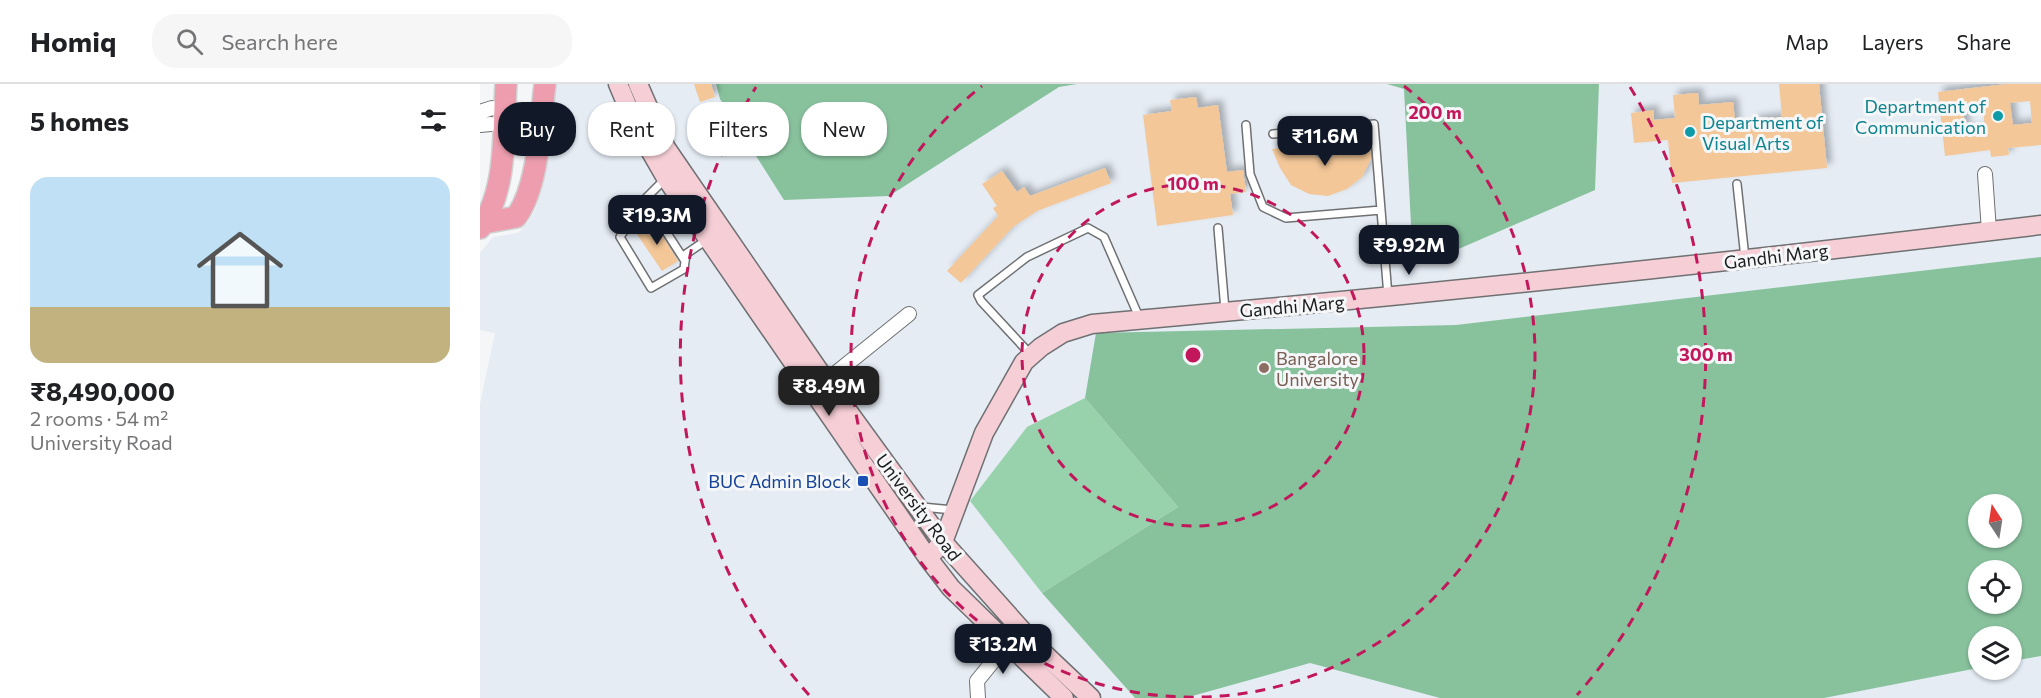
<!DOCTYPE html>
<meta charset="utf-8">
<style>
body{margin:0;font-family:Commissioner,sans-serif;background:#f6f6f6;color:#202124;height:100vh;display:flex;flex-direction:column;font-size:22px;white-space:nowrap}
*{box-sizing:border-box;margin:0}
p{font-size:20px;color:#757577}
.icon{flex:none;width:33px;height:33px;fill:none;stroke:currentColor;stroke-width:2;stroke-linecap:round;stroke-linejoin:round}
.map{position:relative;flex:1;overflow:hidden}
.drawer{display:flex;flex-direction:column;background:#fff;width:480px}
.drawer>*{flex:none}
.guide{position:absolute;left:18px;top:18px;width:570px;height:54px;display:flex;gap:12px}
.needle{width:39px;rotate:348deg}
.controls{position:absolute;left:1488px;top:410px;display:grid;gap:12px}
.controls a{display:grid;place-items:center;width:54px;height:54px;border-radius:50%;background:#fff;box-shadow:0 2px 4px #0004;font-size:30px}
.price{position:absolute;translate:-50% -51px;padding:0 14px;border-radius:12px;background:#111827;color:#fff;font-size:20px;line-height:39px;filter:drop-shadow(0 2px 3px #0008)}
.price::after{content:'';position:absolute;left:50%;top:36px;width:18px;height:14px;margin-left:-9px;background:inherit;clip-path:polygon(0 0,100% 0,50% 100%)}
.price.current{background:#222;color:#fff}
ul{padding:0;list-style:none}
li{display:grid;align-content:center;gap:12px;height:318px;padding:0 30px}
li+li{border-top:2px solid #e0e0e0}
li span{display:grid;place-items:center;height:186px;border-radius:18px;color:#555}
li>.icon{margin-inline-start:auto}
span .icon{width:108px;height:108px;fill:#fffc;stroke-width:1}
li b{font-size:26px}
h2{display:flex;justify-content:space-between;align-items:center;height:72px;padding:0 30px;font-size:26px}
.chip{padding:0 21px;border-radius:24px;background:#fff;box-shadow:0 2px 4px #0004;font-size:21px;line-height:54px}
.chip.current{background:#111827;color:#fff}
header{display:flex;align-items:center;gap:36px;box-sizing:border-box;height:84px;padding:0 30px;background:#fff;border-bottom:2px solid #e0e0e0}
header strong{font-size:28px}
nav{display:flex;gap:33px;margin-inline-start:auto;font-size:21px}
.search{width:420px;height:54px;background:#f6f6f6;display:flex;align-items:center;gap:15px;box-sizing:border-box;padding:0 21px;border-radius:24px;color:#757577;font-size:22px}
main{display:flex;flex:1;min-height:0}
.map>svg:first-child{display:block}
.built{fill:#e5ecf4;fill-rule:evenodd}
.green{fill:#98d2ac}
.forest{fill:#88c29d;fill-rule:evenodd}
.building{fill:#f3c798;fill-rule:evenodd;filter:url(#shadow)}
.lines{fill:none;stroke-linecap:round;stroke-linejoin:round}
.service-casing{stroke:#6f7072;stroke-width:10}
.minor-casing{stroke:#6f7072;stroke-width:16}
.secondary-casing{stroke:#6f7072;stroke-width:21}
.primary-casing{stroke:#d1d1d2;stroke-width:24}
.service{stroke:#fff;stroke-width:7}
.minor{stroke:#fff;stroke-width:14}
.secondary{stroke:#f6ced6;stroke-width:18}
.primary{stroke:#ed9dae;stroke-width:21}
.ring{fill:none;stroke:#c2185b;stroke-width:3;stroke-dasharray:10 8}
.culture-dot{fill:#0f9aa8;stroke:#f4f6f8;stroke-width:2}
.education-dot{fill:#8d6e63;stroke:#f4f6f8;stroke-width:2}
.transit-dot{fill:#1a4fb4;stroke:#f4f6f8;stroke-width:2}
.labels{text-anchor:middle;dominant-baseline:central;stroke-width:6;stroke-linejoin:round;paint-order:stroke}
.culture-label{font-size:18px;fill:#0d838f;stroke:#f4f6f8;text-anchor:end}
.street-label{font-size:18px;fill:#1a1b1c;stroke:#f4f6f8}
.education-label{font-size:18px;fill:#785e54;stroke:#f4f6f8;text-anchor:start}
.transit-label{font-size:18px;fill:#164399;stroke:#f4f6f8;text-anchor:end}
.centre{fill:#c2185b;stroke:#f4f6f8;stroke-width:3}
.ring-label{font-size:18px;text-anchor:middle;font-weight:bold;fill:#c2185b;stroke:#f4f6f8;stroke-width:6;stroke-linejoin:round;paint-order:stroke}
</style>
<header>
<strong>Homiq</strong>
<div class="search"><svg class="icon" aria-label="search" viewBox="0 0 24 24"><circle cx="10" cy="10" r="6"/><path d="M15 15l6 6"/></svg>Search here</div>
<nav><a>Map</a><a>Layers</a><a>Share</a></nav>
</header>
<main>
<section class="drawer">
<h2>5 homes<svg class="icon" aria-label="filters" viewBox="0 0 24 24"><path d="M4 7h16M4 17h16"/><circle cx="9" cy="7" r="2"/><circle cx="15" cy="17" r="2"/></svg></h2>
<ul>
<li><span style="background:linear-gradient(#bfe0f5 70%,#c2b280 0)"><svg class="icon" aria-label="home" viewBox="0 0 24 24"><path d="M3 11l9-7 9 7M6 9v11h12V9"/></svg></span><div><b>₹8,490,000</b><p>2 rooms · 54 m²</p><p>University Road</p></div></li>
</ul>
</section>
<div class="map">
<svg width="1561" height="614" viewBox="0 0 1561 614">
<defs>
<filter id="shadow"><feDropShadow dx="5" dy="-5" stdDeviation="3" flood-color="#0004"/></filter>
</defs>
<rect width="100%" height="100%" fill="#f4f6f8"/>
<path class="built" d="M68,0H1561V614H0V320L15,249L0,246V169L13,153L38,149L49,137L56,124L65,92L68,51ZM1498,420H1532V453H1498ZM1498,486H1532V519H1498ZM1498,552H1532V585H1498Z"/>
<path class="green" d="M605,314L698,423L562,509L490,417L547,343Z"/>
<path class="forest" d="M236,0H597L579,3L409,112L304,116L240,15Z
M907,0H1119L1115,106L967,170L931,141L924,5Z
M1561,173V572L1532,577V552H1498V584L1344,614H960L830,579L705,614H655L562,509L698,423L605,314L616,249L976,241ZM1498,420H1532V453H1498ZM1498,486H1532V519H1498Z"/>
<path class="building" d="M214,0H231L235,13L220,18Z
M1299,0H1339L1347,84L1192,99L1188,56L1154,59L1151,29L1174,26V36L1195,34L1193,11L1218,9L1219,21L1253,18L1256,45L1274,43L1273,36L1302,33Z
M1527,0H1561V61L1528,64L1529,71L1511,73L1510,66L1465,72L1458,8ZM1550,17L1552,39L1533,41L1530,19ZM1503,24L1505,45L1486,47L1483,26Z
M716,13L718,24L738,21L747,88L763,86L766,108L750,110L753,131L677,142L663,31L692,27L690,16Z
M890,55L891,75L882,93L867,105L848,112L829,110L811,101L800,84L792,65L827,61L832,70L842,76L852,73L858,66L859,59Z
M625,84L631,99L557,127L533,143L481,199L467,187L518,132L513,124L517,122L502,100L522,87L537,108L544,103L550,112Z
M173,137L198,177L182,187L156,149Z"/>
<g class="lines">
<defs>
<path id="service" d="M766,41L770,90L783,123L806,134L901,126
M793,50L894,40L908,212
M185,95L165,115L140,153L171,204L204,185L206,170L228,155
M1257,100L1265,174
M165,115L205,177
M738,144L745,226
M551,271L501,217L498,211L547,173L608,144L624,153L659,233
M442,423L473,426"/>
<path id="minor" d="M0,28L12,24
M0,41L11,40
M1505,90L1509,147
M346,297L429,230
M498,614L497,597L528,559"/>
<path id="secondary" d="M138,0L155,40L186,94L448,474L471,504L584,614
M158,0L186,64L346,297L463,458L556,562L611,614
M448,474L463,458L504,349L544,278L561,263L583,249L612,240C929,212 1245,179 1561,141"/>
<path id="primary" d="M0,137L4,139L36,133C59,102 60,39 65,0
M0,144C28,106 23,46 26,0"/>
</defs>
<use href="#service" class="service-casing"/>
<use href="#minor" class="minor-casing"/>
<use href="#secondary" class="secondary-casing"/>
<use href="#primary" class="primary-casing"/>
<use href="#service" class="service"/>
<use href="#minor" class="minor"/>
<use href="#secondary" class="secondary"/>
<use href="#primary" class="primary"/>
</g>
<g class="ring">
<circle cx="713" cy="271" r="171"/>
<path d="M924 2A342 342 0 1 1 502 2"/>
<path d="M329 611A513 513 0 0 1 276 3M1150 3A513 513 0 0 1 1097 611"/>
</g>
<g class="culture-dot">
<circle cx="1518" cy="32" r="6"/>
<circle cx="1210" cy="48" r="6"/>
</g>
<circle class="education-dot" cx="784" cy="284" r="6"/>
<rect class="transit-dot" x="377" y="391" width="12" height="12" rx="3"/>
<g class="labels">
<g class="culture-label">
<text x="1506" y="22">Department of<tspan x="1506" dy="21">Communication</tspan></text>
<text x="1222" y="38" text-anchor="start">Department of<tspan x="1222" dy="21">Visual Arts</tspan></text>
</g>
<g class="street-label">
<text transform="translate(1296 172) rotate(-7)">Gandhi Marg</text>
<text transform="translate(812 222) rotate(-5)">Gandhi Marg</text>
<text transform="translate(439 423) rotate(53)">University Road</text>
</g>
<g class="education-label">
<text x="796" y="274">Bangalore<tspan x="796" dy="21">University</tspan></text>
</g>
<g class="transit-label">
<text x="371" y="397">BUC Admin Block</text>
</g>
</g>
<circle cx="713" cy="271" r="9" class="centre"/>
<g class="ring-label">
<text x="955" y="35">200 m</text>
<text x="713" y="106">100 m</text>
<text x="1226" y="277">300 m</text>
</g>
</svg>
<div class="controls">
<a><svg class="needle" viewBox="-14 -14 28 28"><path d="M0-13l5 13h-10z" fill="#e53935"/><path d="M0 13l5-13h-10z" fill="#757577"/></svg></a>
<a><svg class="icon" aria-label="locate" viewBox="0 0 24 24"><circle cx="12" cy="12" r="6"/><path d="M12 2v4M12 18v4M2 12h4M18 12h4"/></svg></a>
<a><svg class="icon" aria-label="layers" viewBox="0 0 24 24"><path d="M12 4l9 5-9 5-9-5zM3 14l9 5 9-5"/></svg></a>
</div>
<b class="price" style="left:845px;top:83px">₹11.6M</b>
<b class="price" style="left:177px;top:162px">₹19.3M</b>
<b class="price" style="left:929px;top:192px">₹9.92M</b>
<b class="price current" style="left:349px;top:333px">₹8.49M</b>
<b class="price" style="left:523px;top:591px">₹13.2M</b>
<div class="guide">
<a class="chip current">Buy</a>
<a class="chip">Rent</a>
<a class="chip">Filters</a>
<a class="chip">New</a>
</div>
</div>
</main>
